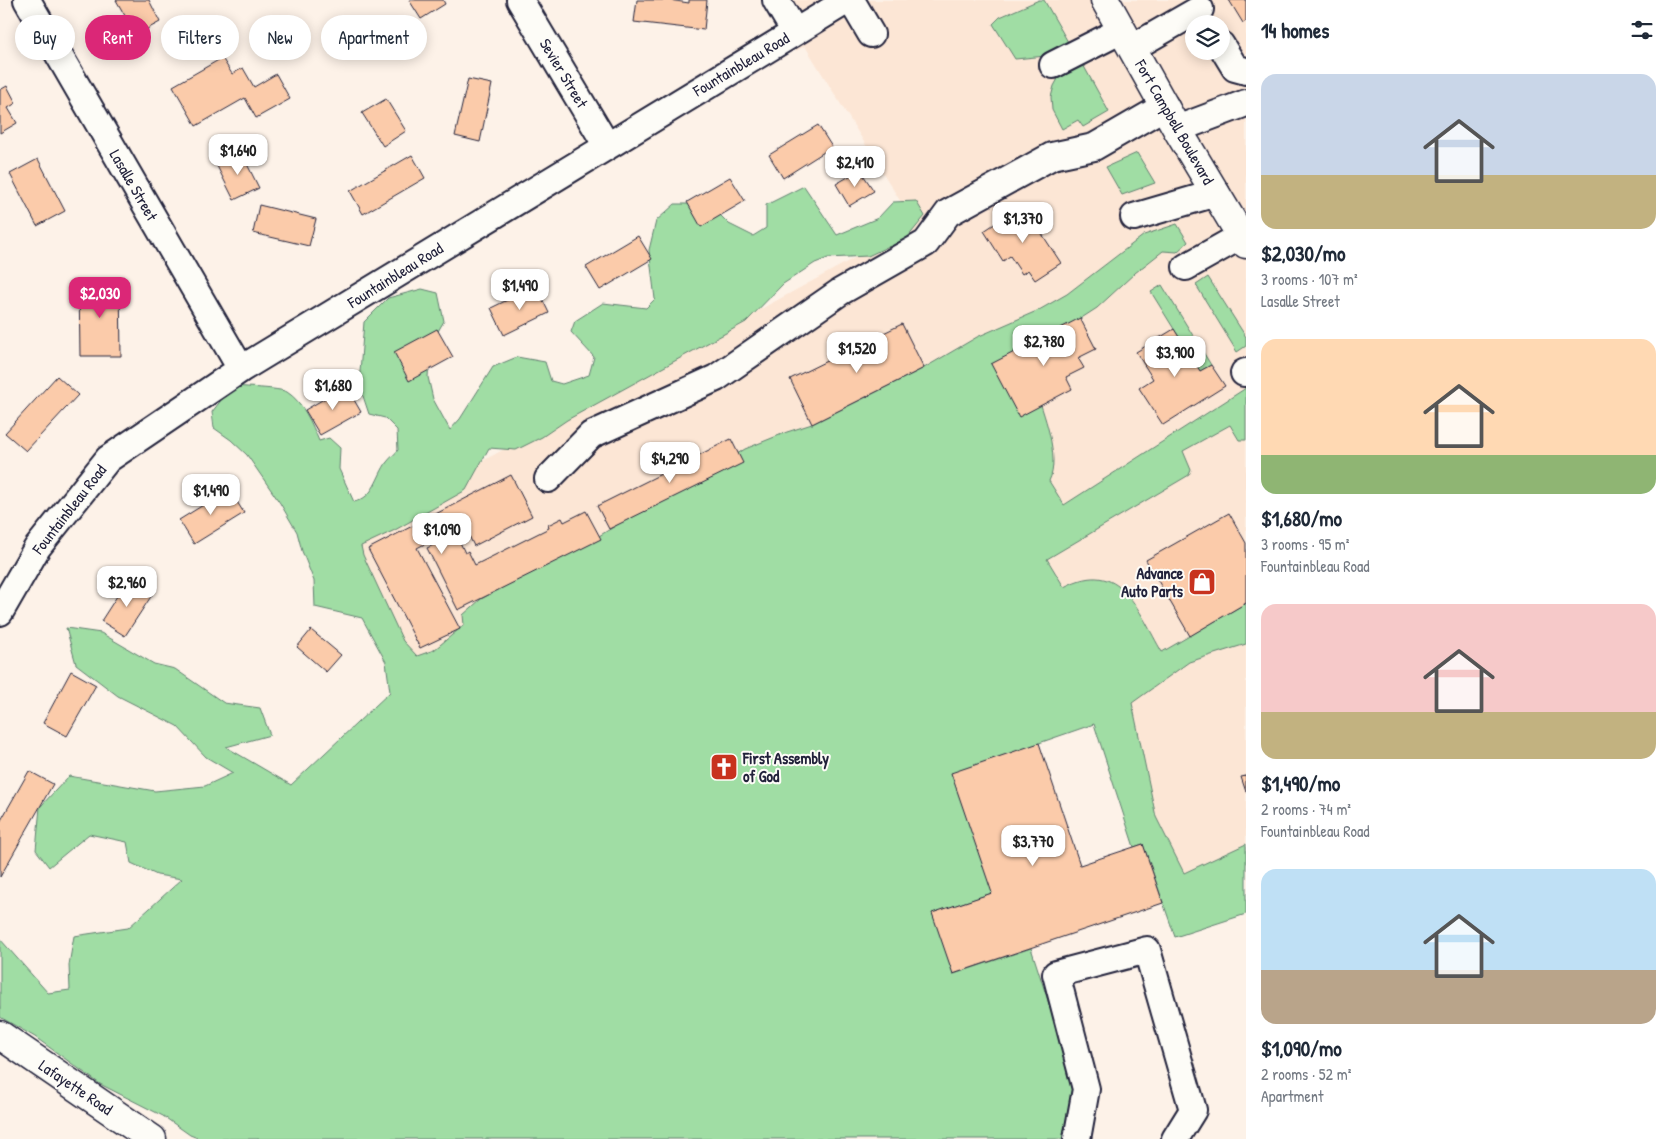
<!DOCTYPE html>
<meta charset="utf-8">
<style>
body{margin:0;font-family:"Patrick Hand",sans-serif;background:#f2f2f3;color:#1f2937;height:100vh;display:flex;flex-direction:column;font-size:19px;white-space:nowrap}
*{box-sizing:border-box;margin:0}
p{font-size:16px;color:#747a83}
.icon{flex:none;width:28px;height:28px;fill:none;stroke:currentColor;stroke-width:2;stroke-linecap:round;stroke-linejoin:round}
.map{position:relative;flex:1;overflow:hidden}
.panel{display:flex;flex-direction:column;background:#fff;width:425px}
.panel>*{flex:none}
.banner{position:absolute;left:15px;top:15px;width:475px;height:45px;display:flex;gap:10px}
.fabs{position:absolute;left:1185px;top:15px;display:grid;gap:10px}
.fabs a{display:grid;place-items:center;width:45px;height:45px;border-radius:50%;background:#fff;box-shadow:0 2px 12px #0003;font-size:25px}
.price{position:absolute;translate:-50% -42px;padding:0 11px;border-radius:10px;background:#fff;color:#222;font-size:16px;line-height:32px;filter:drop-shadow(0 1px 2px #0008)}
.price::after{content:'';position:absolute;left:50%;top:30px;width:15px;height:11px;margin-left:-8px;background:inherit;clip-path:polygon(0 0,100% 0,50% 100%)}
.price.current{background:#db2777;color:#fff}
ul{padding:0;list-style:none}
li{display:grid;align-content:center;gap:10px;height:265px;padding:0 15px}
li span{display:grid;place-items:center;height:155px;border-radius:15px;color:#555}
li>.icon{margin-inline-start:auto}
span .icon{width:90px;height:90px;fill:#fffc;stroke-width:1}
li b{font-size:21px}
h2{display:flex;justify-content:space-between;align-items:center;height:60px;padding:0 15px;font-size:21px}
.pill{padding:0 18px;border-radius:22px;background:#fff;box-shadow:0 2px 12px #0003;font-size:18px;line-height:45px}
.pill.current{background:#db2777;color:#fff}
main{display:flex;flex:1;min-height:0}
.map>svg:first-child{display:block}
.built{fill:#fce6d5;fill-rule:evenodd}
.green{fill:#a0dda4;stroke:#618070}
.building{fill:#fbcbaa;stroke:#22223b}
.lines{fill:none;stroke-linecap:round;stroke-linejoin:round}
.minor-casing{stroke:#22223b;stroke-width:30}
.major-casing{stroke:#22223b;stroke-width:31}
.highway-casing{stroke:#22223b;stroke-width:31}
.minor{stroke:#fdfcf7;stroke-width:26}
.major{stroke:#fdfcf7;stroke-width:28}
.highway{stroke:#fdfcf7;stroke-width:28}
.labels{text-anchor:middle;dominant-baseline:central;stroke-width:4;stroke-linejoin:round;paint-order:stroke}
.street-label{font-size:16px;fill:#22223b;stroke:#fdfcf7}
.poi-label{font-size:16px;font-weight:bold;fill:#22223b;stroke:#fdfcf7;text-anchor:end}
</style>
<main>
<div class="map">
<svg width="1246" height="1139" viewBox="0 0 1246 1139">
<rect width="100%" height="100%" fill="#fdf2e8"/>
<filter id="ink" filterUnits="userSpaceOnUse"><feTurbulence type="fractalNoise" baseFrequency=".02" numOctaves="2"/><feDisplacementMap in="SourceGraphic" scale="10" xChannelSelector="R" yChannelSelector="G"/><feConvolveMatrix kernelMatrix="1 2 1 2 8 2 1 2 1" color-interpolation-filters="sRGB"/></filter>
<g filter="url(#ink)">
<path class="built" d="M767,0H1246V870L1176,893L1119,712L403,685L323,548L915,225L805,46L796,51ZM1194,24H1221V51H1194Z"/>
<path class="green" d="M1039,0H1044L1068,42L1046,56L1015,59L993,24L1000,17Z
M1081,61L1109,112L1083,127L1078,120L1062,129L1052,110L1051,97L1054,86L1060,75Z
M1137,153L1155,183L1122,195L1106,167Z
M804,186L837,235L878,218L893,202L916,201L925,216L903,243L887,247L868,256L828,258L815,263L783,284L746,322L567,420L542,437L516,450L489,448L466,490L395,530L361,546L363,555L403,641L417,656L434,650L464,625L463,615L481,599L599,536L668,493L718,466L745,449L787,432L812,424L924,368L977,337L1039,310L1067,294L1144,235L1177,224L1188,242L1177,252L1163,251L1135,273L1097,308L1080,319L1035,388C1043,411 1061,458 1049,481L1064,505L1246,388V440H1239L1230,425L1183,451L1191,470L1189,475L1047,559L1064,587C1121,556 1138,611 1162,652L1246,603V644L1189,662L1132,703L1156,817L1184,873L1246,844V914L1175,937L1143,844L1134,847L1094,724L1039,743L992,893L933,913L954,974L1031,948L1078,1094L1069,1139H200L190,1135L163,1116L100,1084L35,1037L0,1017V939L48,993L70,990L69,965L74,936L128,928L182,879L157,875L131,863L127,842L89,834L49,867L36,850L40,807L69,776L155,791L205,786L233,773L206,757L177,726L118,696L76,664L66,628L101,633L154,664L175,669L224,703L260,708L270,735L226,747L291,785L390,692L386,662L362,618L315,607L314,581L302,551L297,532L280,503L247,455L231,440L214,428L212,412L232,386C242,387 280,388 287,392C303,402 312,424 319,441L329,438L340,448L339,469L354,502C375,497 376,477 387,462C390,458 395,454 398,450L397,430L385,418L369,414L359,384L364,322L388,298L422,289L438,293L444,321L430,345L428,377L433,399L450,430L460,419L493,367L517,357L545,362L551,381L562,384L589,375L594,357L571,332L575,321L603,303L646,308L655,299L649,250L656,221L675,204H709L729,224L753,236L766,228V205Z
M1208,277L1246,337V346L1237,352L1196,285Z
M1162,285L1211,365L1200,371L1151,292Z"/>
<path class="building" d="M116,0H149L160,22L136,35Z
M409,0H443L445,4L421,19Z
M637,0H669L689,3V0H707L704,30L634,22Z
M1229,0H1246V21L1243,23Z
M222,58L232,74L243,68L254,87L276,74L290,99L256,118L245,98L196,126L173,86Z
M468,79L492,84L480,142L455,136Z
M7,86L16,103L8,108L17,123L0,133V90Z
M386,99L406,131L383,146L362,113Z
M818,125L832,147L783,178L769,155Z
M241,152L259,188L234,200L216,164Z
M412,155L425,178L363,214L350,191Z
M38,159L65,211L37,226L10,174Z
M860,170L874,191L849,206L836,184Z
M730,177L745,201L701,227L687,202Z
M259,205L316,219L309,246L253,233Z
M1023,205L1061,263L1035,280L1028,270L1022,274L1010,256L1003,261L984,231Z
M638,236L652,259L600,290L586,267Z
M120,281L121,356H80L79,282Z
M536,286L549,313L504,335L491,308Z
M1080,318L1096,349L1078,358L1084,368L1066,377L1072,389L1019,417L991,364Z
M902,324L924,368L812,424L790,379Z
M437,329L453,357L409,381L394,352Z
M1174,329L1200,371L1211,365L1225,386L1163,425L1139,388L1153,379L1136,352Z
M57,376L78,395L26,451L5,433Z
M346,386L361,412L320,435L305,410Z
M731,439L743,463L609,529L597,506Z
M511,475L532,516L474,546L463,524L417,548L460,629L420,648L368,549Z
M229,489L244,513L194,544L179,520Z
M586,511L601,539L458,610L427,548L456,534L465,553L468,551L475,565L549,528L548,525L562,518L564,522Z
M1229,513L1246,543V603L1190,636L1146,560Z
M128,579L152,595L125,636L101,621Z
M311,630L341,655L326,672L297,647Z
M71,671L96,685L67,736L43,723Z
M1039,743L1080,865L1143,844L1163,903L953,974L932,913L992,893L951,773Z
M29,771L53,784L0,877V822Z
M1246,776V792L1241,777Z"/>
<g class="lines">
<defs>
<path id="minor" d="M27,0L241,369
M520,0L607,146
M776,0L795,32
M851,0L871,34
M1221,45L1235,68L1246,71
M1132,48L1200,9
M1053,65L1122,30
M1177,129L1246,103
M1134,217L1216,193
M1186,267L1241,236
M1244,373L1246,372
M548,479L591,435L716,378L840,292L926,243L948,213L1052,156L1094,147L1165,106
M0,612L37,548L108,459L241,369L848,0
M1077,1139L1086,1089L1056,974L1147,950L1193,1110L1175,1139"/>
<path id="major" d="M0,1035L152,1139"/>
<path id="highway" d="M1105,0L1177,129L1246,244"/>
</defs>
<use href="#minor" class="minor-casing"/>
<use href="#major" class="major-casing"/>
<use href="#highway" class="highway-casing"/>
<use href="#minor" class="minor"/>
<use href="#major" class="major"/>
<use href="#highway" class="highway"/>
</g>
</g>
<defs>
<symbol id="shop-square" viewBox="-11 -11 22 22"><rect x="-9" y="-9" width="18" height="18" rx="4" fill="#c8321e" stroke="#fdfcf7"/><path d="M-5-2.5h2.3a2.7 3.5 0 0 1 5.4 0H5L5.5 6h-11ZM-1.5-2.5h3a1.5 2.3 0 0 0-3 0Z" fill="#fff"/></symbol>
<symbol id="church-square" viewBox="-11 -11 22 22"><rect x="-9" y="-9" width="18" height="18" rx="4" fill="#c8321e" stroke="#fdfcf7"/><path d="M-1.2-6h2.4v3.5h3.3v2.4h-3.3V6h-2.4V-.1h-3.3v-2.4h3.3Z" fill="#fff"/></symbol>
</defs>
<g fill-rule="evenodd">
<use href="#shop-square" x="1186" y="566" width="32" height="32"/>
<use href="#church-square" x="708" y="751" width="32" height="32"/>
</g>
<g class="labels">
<g class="street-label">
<text transform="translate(741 64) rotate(-31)">Fountainbleau Road</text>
<text transform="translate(564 73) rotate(59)">Sevier Street</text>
<text transform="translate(1175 122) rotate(60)">Fort Campbell Boulevard</text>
<text transform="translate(134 185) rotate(60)">Lasalle Street</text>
<text transform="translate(395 275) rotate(-32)">Fountainbleau Road</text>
<text transform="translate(69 509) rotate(-52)">Fountainbleau Road</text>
<text transform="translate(76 1087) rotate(34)">Lafayette Road</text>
</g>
<g class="poi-label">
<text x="1183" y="573">Advance<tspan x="1183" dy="18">Auto Parts</tspan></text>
<text x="743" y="758" text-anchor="start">First Assembly<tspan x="743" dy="18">of God</tspan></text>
</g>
</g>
</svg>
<div class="fabs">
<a><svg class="icon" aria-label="layers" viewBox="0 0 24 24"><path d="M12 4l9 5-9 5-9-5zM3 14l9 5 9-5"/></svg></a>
</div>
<b class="price" style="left:238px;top:176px">$1,640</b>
<b class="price" style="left:855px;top:188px">$2,410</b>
<b class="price" style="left:1023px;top:244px">$1,370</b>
<b class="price" style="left:520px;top:311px">$1,490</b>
<b class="price current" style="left:100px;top:319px">$2,030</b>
<b class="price" style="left:1044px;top:367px">$2,780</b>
<b class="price" style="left:857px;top:374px">$1,520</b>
<b class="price" style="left:1175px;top:378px">$3,900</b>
<b class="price" style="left:333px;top:411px">$1,680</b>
<b class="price" style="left:670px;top:484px">$4,290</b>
<b class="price" style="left:211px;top:516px">$1,490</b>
<b class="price" style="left:442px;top:555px">$1,090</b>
<b class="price" style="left:127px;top:608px">$2,960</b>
<b class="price" style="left:1033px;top:867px">$3,770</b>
<div class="banner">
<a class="pill">Buy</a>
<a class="pill current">Rent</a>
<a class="pill">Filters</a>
<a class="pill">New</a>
<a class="pill">Apartment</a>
</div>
</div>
<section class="panel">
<h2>14 homes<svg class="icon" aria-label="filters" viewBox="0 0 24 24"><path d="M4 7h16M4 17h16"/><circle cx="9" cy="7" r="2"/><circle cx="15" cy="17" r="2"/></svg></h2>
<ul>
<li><span style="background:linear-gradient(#c9d6e8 65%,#c2b280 0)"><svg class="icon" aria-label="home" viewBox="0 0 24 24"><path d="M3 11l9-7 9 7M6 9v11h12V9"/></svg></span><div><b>$2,030/mo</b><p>3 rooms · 107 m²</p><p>Lasalle Street</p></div></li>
<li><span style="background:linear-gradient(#ffd9b3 75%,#8fb573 0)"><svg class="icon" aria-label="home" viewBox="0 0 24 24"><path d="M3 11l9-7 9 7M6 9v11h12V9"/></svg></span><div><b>$1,680/mo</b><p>3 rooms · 95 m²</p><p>Fountainbleau Road</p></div></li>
<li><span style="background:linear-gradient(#f6c9c9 70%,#c2b280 0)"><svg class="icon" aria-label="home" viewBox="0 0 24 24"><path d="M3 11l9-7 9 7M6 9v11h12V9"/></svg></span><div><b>$1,490/mo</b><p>2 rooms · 74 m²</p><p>Fountainbleau Road</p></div></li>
<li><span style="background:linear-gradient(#bfe0f5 65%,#b9a48a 0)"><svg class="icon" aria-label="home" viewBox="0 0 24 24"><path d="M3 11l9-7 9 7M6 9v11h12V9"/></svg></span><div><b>$1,090/mo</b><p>2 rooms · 52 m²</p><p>Apartment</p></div></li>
</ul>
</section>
</main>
